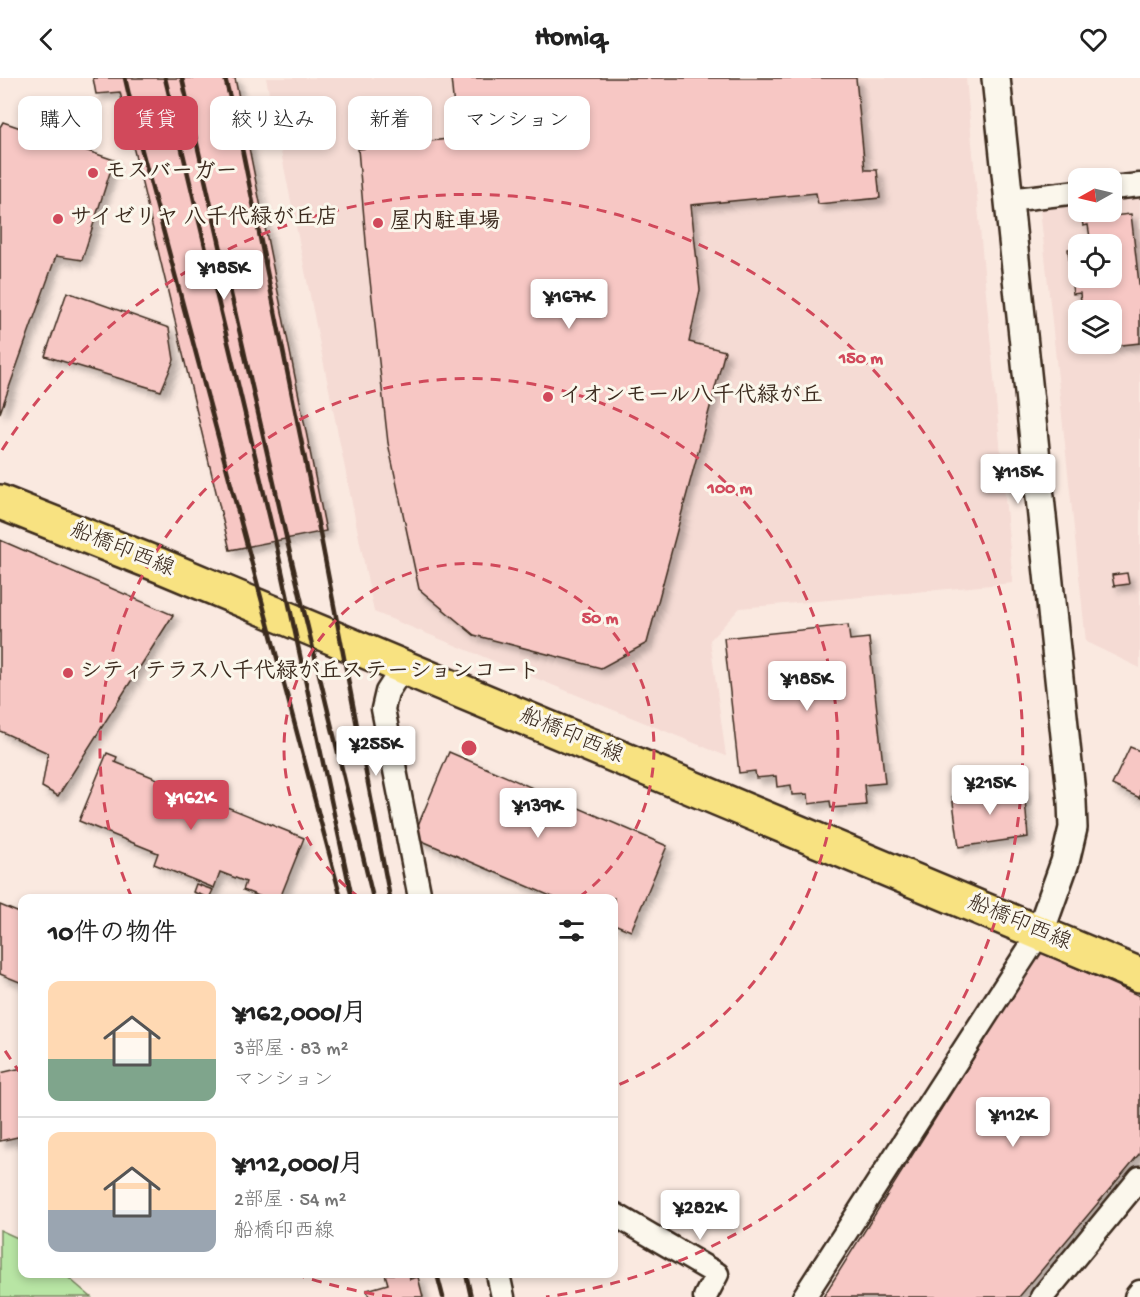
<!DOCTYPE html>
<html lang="ja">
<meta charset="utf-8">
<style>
body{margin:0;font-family:"Gochi Hand","Klee One",sans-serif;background:#f2f2f2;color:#222;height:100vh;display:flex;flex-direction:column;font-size:22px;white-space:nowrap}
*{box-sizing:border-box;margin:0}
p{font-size:20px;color:#767676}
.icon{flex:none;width:33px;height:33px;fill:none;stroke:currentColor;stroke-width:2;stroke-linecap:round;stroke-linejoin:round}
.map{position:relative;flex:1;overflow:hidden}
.details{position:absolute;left:18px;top:816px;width:600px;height:384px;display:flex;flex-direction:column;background:#fff;border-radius:12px;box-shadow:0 3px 9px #0003}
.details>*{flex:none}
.banner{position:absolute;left:18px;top:18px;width:600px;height:54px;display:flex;gap:12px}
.needle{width:39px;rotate:262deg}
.buttons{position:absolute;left:1068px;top:90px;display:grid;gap:12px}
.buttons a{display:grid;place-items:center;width:54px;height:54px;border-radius:12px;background:#fff;box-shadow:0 3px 9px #0003;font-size:30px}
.price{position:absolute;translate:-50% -51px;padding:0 14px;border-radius:6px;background:#fff;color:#222;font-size:20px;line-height:39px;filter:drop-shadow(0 2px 3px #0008)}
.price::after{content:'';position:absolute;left:50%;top:36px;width:18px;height:14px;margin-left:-9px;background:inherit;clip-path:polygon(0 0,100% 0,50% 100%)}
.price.active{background:#d1495b;color:#fff}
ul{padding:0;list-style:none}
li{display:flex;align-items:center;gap:18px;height:150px;padding:0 30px}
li+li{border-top:2px solid #e0e0e0}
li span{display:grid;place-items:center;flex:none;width:168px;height:120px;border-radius:12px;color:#555}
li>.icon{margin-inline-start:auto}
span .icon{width:72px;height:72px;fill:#fffc;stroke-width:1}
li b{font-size:26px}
h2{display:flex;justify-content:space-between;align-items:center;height:72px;padding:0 30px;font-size:26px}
.pill{padding:0 21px;border-radius:12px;background:#fff;box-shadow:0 3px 9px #0003;font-size:21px;line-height:54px}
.pill.active{background:#d1495b;color:#fff}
header{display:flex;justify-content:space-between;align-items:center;height:78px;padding:0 30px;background:#fff;font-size:27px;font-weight:800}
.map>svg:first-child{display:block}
.built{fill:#f5dbd4;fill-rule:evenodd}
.green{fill:#b8e5a4;stroke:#7a8861;stroke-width:1.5}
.building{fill:#f7c7c4;stroke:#3b2a1e;stroke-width:1.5;filter:url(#shadow)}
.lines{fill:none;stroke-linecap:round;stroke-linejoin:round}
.minor-casing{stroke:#3b2a1e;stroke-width:27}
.tertiary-casing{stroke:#3b2a1e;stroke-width:32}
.primary-casing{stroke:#3b2a1e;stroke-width:38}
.minor{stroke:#fbf7ec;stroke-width:22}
.tertiary{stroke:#fbf7ec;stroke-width:27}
.primary{stroke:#f8e281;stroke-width:33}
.rail{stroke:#3b2a1e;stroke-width:4.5}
.ring{fill:none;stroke:#d1495b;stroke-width:3;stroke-dasharray:10 8}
.poi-dot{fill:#d1495b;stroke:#fbf7ec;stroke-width:2}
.labels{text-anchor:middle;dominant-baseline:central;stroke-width:6;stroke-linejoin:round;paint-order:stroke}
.poi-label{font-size:22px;font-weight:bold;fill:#3b2a1e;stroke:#fbf7ec;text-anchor:start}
.street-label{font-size:22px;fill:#3b2a1e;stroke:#fbf7ec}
.centre{fill:#d1495b;stroke:#fbf7ec;stroke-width:3}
.ring-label{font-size:18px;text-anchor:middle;font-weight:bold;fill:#d1495b;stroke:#fbf7ec;stroke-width:6;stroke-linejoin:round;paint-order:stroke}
</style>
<header><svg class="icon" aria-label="back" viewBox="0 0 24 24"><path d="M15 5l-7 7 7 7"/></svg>Homiq<svg class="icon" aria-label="heart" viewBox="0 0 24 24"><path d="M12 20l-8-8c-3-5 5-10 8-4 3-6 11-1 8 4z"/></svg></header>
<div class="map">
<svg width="1140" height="1219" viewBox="0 0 1140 1219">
<defs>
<filter id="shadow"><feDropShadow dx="5.5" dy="5.5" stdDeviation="3" flood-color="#0004"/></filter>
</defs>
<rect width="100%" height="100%" fill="#fae9e0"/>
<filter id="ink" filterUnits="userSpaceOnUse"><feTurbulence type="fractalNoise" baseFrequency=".0167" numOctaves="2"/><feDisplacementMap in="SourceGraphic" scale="12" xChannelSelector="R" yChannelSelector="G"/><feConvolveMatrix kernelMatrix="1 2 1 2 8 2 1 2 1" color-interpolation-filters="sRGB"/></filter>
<g filter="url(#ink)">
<path class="built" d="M266,0H966L1013,505L740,530L710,562L726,678L374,534Z
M1140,120V590L1086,564L1040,131L1078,126V134H1112V123ZM1078,166H1112V200H1078ZM1078,232H1112V266H1078Z"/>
<path class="green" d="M0,1152L22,1162V1196H64L91,1219H0Z"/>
<path class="building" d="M93,0H235L326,453L230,472L120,14L96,16Z
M451,0H856L865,92H877L880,120L818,126L816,115L691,127L700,212L689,264L725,273L647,565L601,590L474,557L419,511L388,365L367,175L358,71L457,60Z
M3,44L114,82L82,182L56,178L0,335V49Z
M1131,136L1140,214V265L1103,269V266H1112V232H1082L1080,215L1073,216L1068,171L1078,169V200H1112V166H1091L1088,147L1083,148L1082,141Z
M67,214L169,250L174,282L161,313L45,278Z
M0,462L173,537L58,718L42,709L48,675L0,653Z
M1127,495L1129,506L1114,508L1112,497Z
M848,547L850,562L869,560L885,705L864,707L866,727L831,730L830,723L809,726L808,716L792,717L791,707L777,709L776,698L756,700L755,693L739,695L724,560Z
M1130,669L1140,673V720L1112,707Z
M449,674L667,768L631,853L614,846V820H555L413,759Z
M107,675L117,679L115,684L304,760L280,820H264L243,812L246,804L220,794L214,810L154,786L158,775L79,743Z
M1024,709L1028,759L959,769L952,717Z
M196,806L213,812L209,820L193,814Z
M0,827L22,836V905L0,896Z
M1040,874L1140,918V1075L1019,1219H823Z
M22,990V1058L0,1063V995Z
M385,1196H409L410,1201L418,1199L423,1219H369L367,1212L388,1206Z"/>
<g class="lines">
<defs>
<path id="minor" d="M1112,110L1140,107
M1008,122L1078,114
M403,589L387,614L383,631L420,820
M614,1136L717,1196L705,1219
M498,1196L503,1219
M804,1219L1040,854
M1042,1219L1140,1100
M1136,1219L1140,1214"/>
<path id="tertiary" d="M996,0L1072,724L1073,750L1065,784L1040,854"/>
<path id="primary" d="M0,424L159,487L1140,897"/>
</defs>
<use href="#minor" class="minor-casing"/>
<use href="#tertiary" class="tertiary-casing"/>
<use href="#primary" class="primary-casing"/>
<use href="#minor" class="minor"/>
<use href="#tertiary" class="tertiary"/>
<use href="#primary" class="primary"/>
<path class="rail" d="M125,0L141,69L341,820
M165,0L277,470L352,820
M182,0L288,467L373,820
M225,0L238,51L321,460L390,820
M437,1196L443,1219
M466,1196L471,1219"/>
</g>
</g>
<g class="ring">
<path d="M360 820A185 185 0 1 1 578 820"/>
<path d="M132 820A369 369 0 1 1 616 1008"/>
<path d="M392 1219A554 554 0 0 1 298 1197M21 996A554 554 0 0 1 2 968M2 372A554 554 0 1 1 546 1219"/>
</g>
<g class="poi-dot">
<circle cx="93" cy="95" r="6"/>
<circle cx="58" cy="141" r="6"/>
<circle cx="378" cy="145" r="6"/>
<circle cx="548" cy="319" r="6"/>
<circle cx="68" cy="595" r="6"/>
</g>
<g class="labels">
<g class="poi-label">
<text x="105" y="95">モスバーガー</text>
<text x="70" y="141">サイゼリヤ 八千代緑が丘店</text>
<text x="390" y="145">屋内駐車場</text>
<text x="560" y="319">イオンモール八千代緑が丘</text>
<text x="80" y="595">シティテラス八千代緑が丘ステーションコート</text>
</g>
<g class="street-label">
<text transform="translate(122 473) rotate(22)">船橋印西線</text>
<text transform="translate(571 659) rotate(23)">船橋印西線</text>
<text transform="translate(1019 846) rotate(23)">船橋印西線</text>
</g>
</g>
<circle cx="469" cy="670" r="9" class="centre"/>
<g class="ring-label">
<text x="861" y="285">150 m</text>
<text x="730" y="415">100 m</text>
<text x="600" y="545">50 m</text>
</g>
</svg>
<div class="buttons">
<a><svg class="needle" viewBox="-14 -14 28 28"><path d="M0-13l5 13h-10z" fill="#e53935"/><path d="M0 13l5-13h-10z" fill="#767676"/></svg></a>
<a><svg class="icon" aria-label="locate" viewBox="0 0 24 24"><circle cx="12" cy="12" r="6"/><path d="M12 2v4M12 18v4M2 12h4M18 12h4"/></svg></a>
<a><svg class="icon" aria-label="layers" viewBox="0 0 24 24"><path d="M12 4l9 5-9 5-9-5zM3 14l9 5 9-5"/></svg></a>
</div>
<b class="price" style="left:224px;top:223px">¥185K</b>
<b class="price" style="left:569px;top:252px">¥167K</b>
<b class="price" style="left:1018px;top:427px">¥115K</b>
<b class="price" style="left:807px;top:634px">¥185K</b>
<b class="price" style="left:376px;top:699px">¥255K</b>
<b class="price" style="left:990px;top:738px">¥215K</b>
<b class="price active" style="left:191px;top:753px">¥162K</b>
<b class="price" style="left:538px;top:761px">¥139K</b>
<b class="price" style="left:1013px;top:1070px">¥112K</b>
<b class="price" style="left:700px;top:1163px">¥282K</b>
<div class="banner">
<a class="pill">購入</a>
<a class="pill active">賃貸</a>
<a class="pill">絞り込み</a>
<a class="pill">新着</a>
<a class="pill">マンション</a>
</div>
<section class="details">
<h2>10件の物件<svg class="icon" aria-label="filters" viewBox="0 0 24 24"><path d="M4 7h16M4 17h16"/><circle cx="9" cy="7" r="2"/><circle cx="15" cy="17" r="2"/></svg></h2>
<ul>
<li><span style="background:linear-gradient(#ffd9b3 65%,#7fa58c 0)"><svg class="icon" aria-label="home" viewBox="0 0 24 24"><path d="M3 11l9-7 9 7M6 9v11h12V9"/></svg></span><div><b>¥162,000/月</b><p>3部屋 · 83 m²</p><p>マンション</p></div></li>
<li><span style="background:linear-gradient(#ffd9b3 65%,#9aa5b1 0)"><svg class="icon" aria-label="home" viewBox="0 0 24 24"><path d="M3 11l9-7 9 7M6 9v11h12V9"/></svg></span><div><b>¥112,000/月</b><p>2部屋 · 54 m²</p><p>船橋印西線</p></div></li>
</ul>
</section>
</div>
